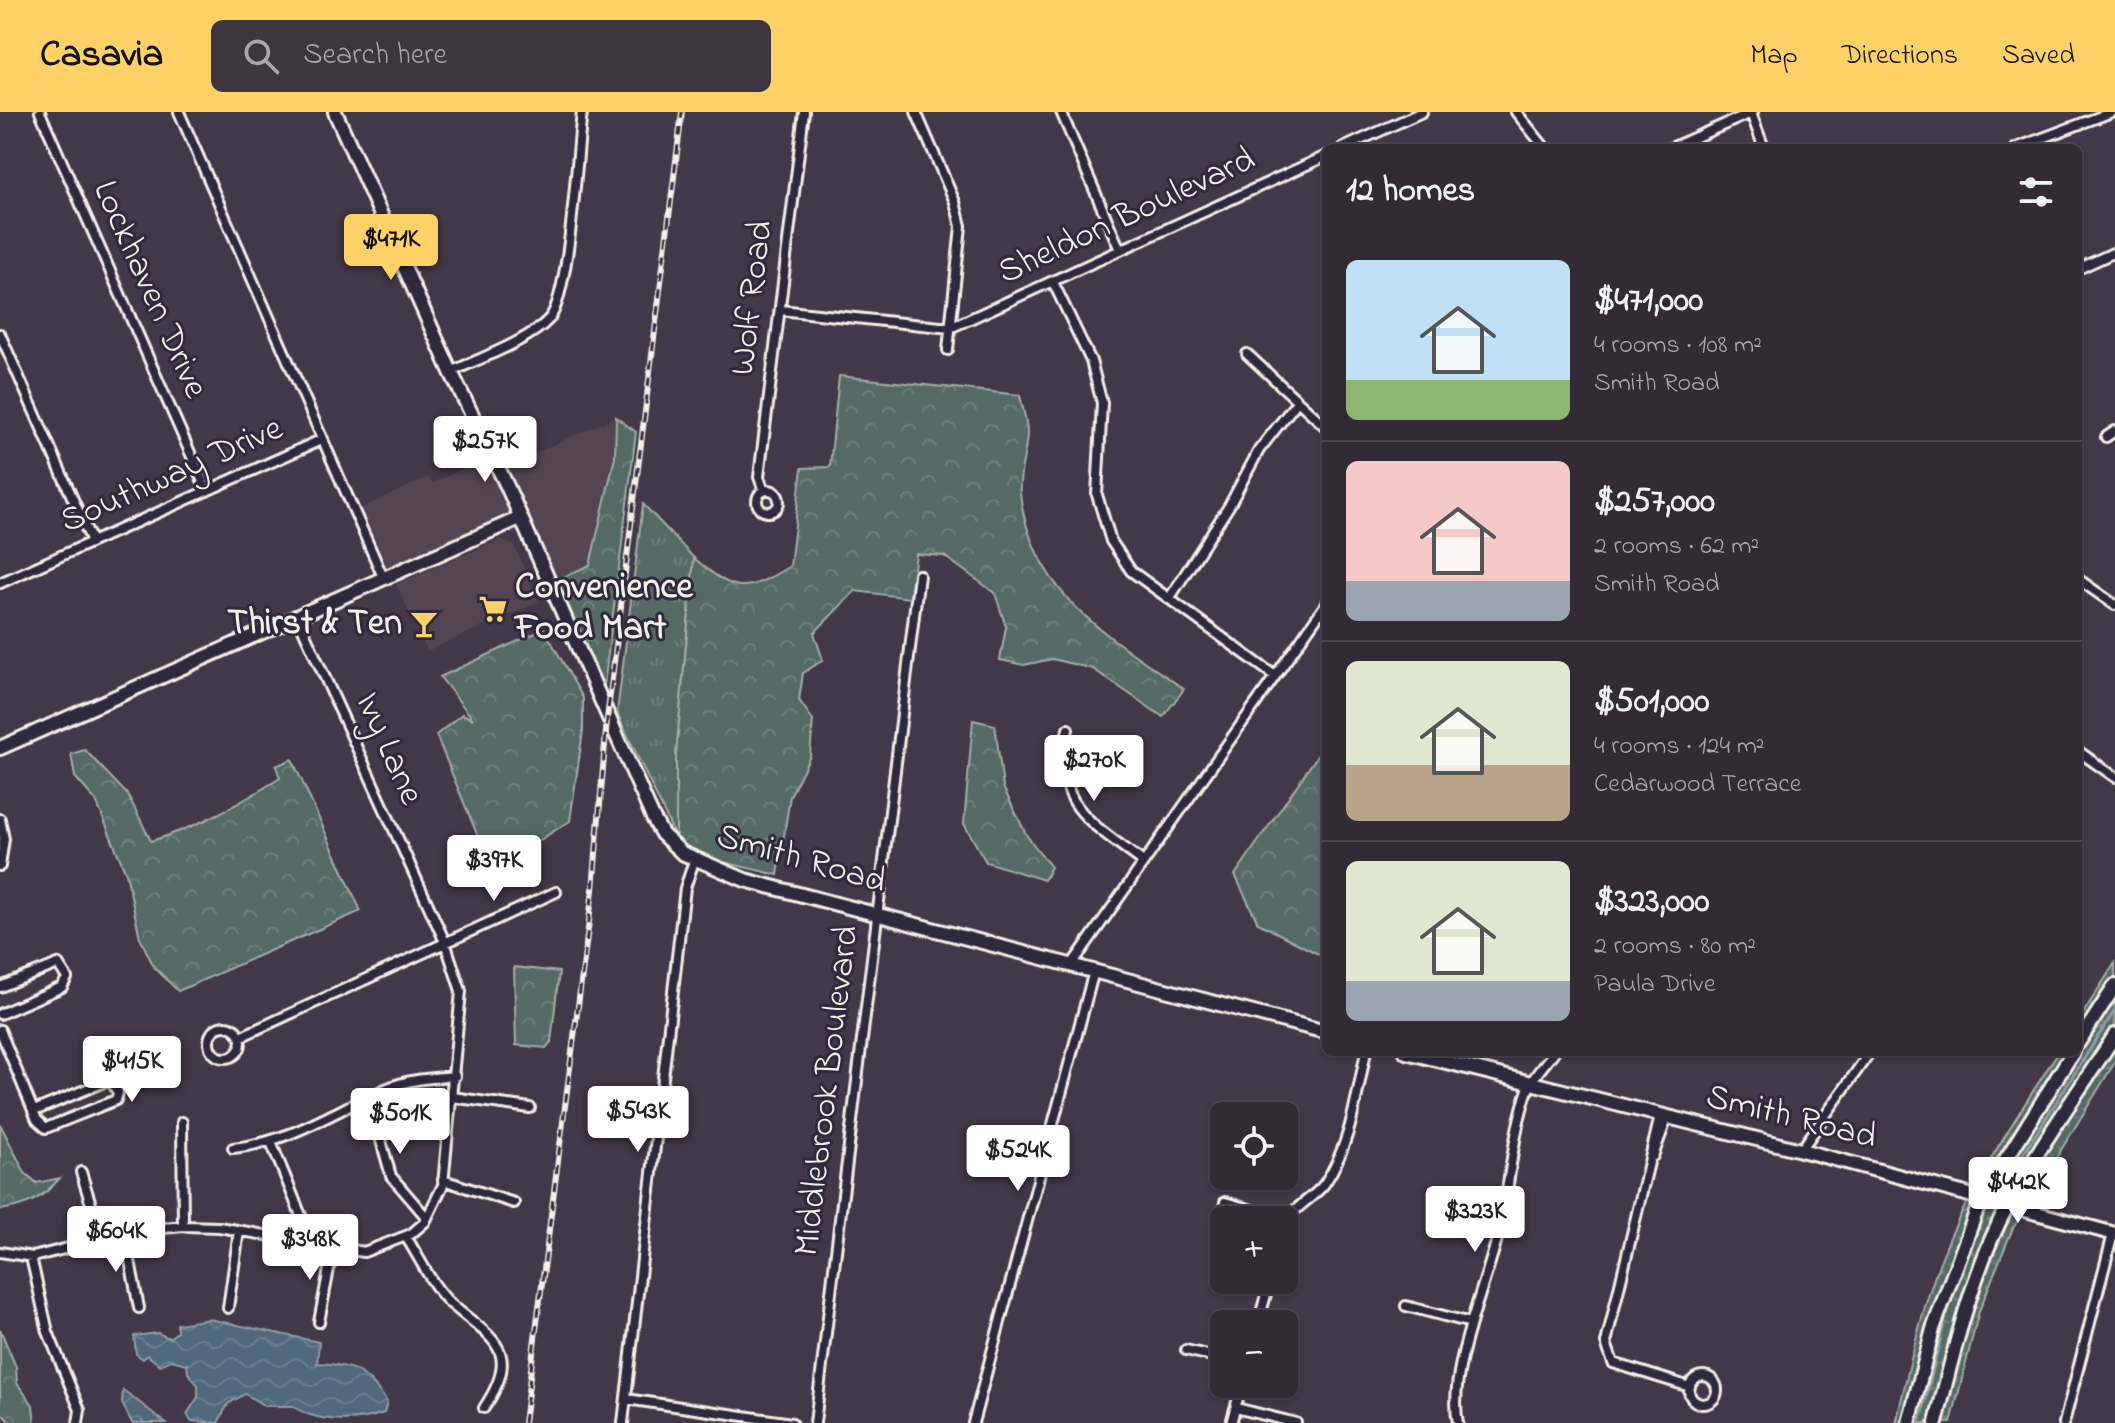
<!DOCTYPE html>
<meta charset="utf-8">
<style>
body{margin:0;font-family:"Indie Flower",sans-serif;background:#3d3641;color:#f1f3f6;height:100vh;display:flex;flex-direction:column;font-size:30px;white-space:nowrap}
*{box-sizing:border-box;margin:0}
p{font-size:26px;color:#a8a7ad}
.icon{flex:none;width:44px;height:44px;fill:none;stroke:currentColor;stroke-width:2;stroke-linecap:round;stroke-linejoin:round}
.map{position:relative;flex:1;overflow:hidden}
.panel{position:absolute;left:1322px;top:32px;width:760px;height:912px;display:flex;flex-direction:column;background:#322a35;border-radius:12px;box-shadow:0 2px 6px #0004,0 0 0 2px #4d4650}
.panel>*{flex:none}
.tools{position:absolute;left:1210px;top:990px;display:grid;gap:16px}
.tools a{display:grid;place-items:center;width:88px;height:88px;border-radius:12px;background:#322a35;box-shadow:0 2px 6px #0004,0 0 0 2px #4d4650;font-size:40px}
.price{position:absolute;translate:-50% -68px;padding:0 18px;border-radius:8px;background:#fff;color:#222;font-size:26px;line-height:52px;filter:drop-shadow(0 2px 4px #0008)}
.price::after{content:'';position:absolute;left:50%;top:48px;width:24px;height:18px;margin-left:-12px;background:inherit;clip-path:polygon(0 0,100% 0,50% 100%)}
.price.active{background:#ffd166;color:#111}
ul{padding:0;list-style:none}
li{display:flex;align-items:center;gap:24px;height:200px;padding:0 24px}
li+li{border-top:2px solid #4d4650}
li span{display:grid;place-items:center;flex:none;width:224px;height:160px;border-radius:12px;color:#555}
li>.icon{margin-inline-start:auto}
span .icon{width:96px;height:96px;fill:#fffc;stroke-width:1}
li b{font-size:34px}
h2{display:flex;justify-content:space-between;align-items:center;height:96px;padding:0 24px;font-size:34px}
header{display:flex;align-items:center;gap:48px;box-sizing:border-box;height:112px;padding:0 40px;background:#ffd166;color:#111}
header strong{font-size:38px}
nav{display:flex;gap:44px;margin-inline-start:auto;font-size:28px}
.search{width:560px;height:72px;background:#3d3641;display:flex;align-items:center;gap:20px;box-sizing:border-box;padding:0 28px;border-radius:12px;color:#a8a7ad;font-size:30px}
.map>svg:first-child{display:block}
.built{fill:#524551}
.grass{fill:url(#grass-tufts);stroke:#a4aea6;stroke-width:2}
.forest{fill:url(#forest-crowns);stroke:#a4aea6;stroke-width:2}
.park{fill:url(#park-dots);stroke:#a4aea6;stroke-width:2}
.water{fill:url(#water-waves);stroke:#929ea7;stroke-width:2}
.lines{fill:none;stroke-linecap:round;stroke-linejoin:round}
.stream{stroke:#929ea7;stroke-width:3}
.street-casing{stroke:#f4f1e8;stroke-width:14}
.secondary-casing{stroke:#f4f1e8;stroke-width:18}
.street{stroke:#2f2a3d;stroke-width:8}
.secondary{stroke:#2f2a3d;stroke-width:12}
.rail-casing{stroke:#f4f1e8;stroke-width:6}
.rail{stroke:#2f2a3d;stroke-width:3;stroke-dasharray:9;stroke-linecap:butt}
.labels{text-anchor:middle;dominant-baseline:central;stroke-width:6;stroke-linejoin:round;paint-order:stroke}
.street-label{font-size:36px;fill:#f4f1e8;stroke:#2f2a3d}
.poi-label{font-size:36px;font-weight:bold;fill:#f4f1e8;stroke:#2f2a3d;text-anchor:start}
</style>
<header>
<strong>Casavia</strong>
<div class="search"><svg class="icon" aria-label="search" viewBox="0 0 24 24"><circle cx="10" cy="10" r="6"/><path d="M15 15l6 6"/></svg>Search here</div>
<nav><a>Map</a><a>Directions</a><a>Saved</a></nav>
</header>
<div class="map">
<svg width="2115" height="1311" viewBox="0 0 2115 1311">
<defs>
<pattern id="grass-tufts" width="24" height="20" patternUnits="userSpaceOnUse" patternTransform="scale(2)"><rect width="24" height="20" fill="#556b65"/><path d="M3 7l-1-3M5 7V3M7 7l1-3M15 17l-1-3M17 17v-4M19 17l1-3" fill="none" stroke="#6e817b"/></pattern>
<pattern id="forest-crowns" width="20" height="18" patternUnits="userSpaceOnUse" patternTransform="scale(2)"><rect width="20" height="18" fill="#556b65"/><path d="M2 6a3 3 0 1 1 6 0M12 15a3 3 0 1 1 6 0" fill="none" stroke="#6e817b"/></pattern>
<pattern id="park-dots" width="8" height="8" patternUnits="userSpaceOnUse" patternTransform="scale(2)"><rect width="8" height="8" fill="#556b65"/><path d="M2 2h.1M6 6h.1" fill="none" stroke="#6e817b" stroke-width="1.8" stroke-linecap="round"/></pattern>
<pattern id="water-waves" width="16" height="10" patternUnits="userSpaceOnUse" patternTransform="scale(2)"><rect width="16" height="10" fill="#50677b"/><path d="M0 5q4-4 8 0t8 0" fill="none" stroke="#6a7d8e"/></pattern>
</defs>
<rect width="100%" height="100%" fill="#423847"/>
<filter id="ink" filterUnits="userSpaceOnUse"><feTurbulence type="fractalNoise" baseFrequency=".0125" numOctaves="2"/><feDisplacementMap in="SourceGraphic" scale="16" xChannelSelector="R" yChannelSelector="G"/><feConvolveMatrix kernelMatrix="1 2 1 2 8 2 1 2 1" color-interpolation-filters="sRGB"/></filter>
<g filter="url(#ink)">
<path class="built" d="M616,305L615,345L590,453L547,473L514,403L389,458L361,396L429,365L432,371L496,342L503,355Z
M501,427L514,433L539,490L427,539L396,472Z"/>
<path class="grass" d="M643,392L694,446L676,644V726L617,601Z"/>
<path class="forest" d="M839,264L1020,283C1022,295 1027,308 1027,320C1027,340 1018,361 1020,381C1032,483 1107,523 1184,577L1163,605L1093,557L1052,547L1024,553L1000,548L1006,515L995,481L944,444L916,442L910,486L855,479L814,521L823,548L803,561L799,588L813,608L810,644L790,684L778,763L689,742L676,726V644L694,446C736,482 743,482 790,454L802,356L830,355Z
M616,305L636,320L603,582L554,469L590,453L615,345Z
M544,517L583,586V619L570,709L535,731L475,752L463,746L479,727L436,623L462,602L473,607L440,565Z
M973,608L995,613L1003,675L1027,724L1051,755L1044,768L986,750L964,712Z
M1326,631V846L1258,811L1235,763Z
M85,638L128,683L151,729C198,715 239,692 280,666L276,654L292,647L361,799L178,879L154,855L140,826L126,761L96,689L75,665L71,642Z
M514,855L559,860L551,930L546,936L516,933Z
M0,1012L25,1061L37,1071L60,1066C42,1087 27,1094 0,1098Z
M0,1217L16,1255L17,1271L33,1293L35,1311H11L0,1300Z"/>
<path class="park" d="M2115,851V950L2012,1118L1979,1199L1951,1311H1896C1909,1255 1921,1200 1941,1147C1970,1072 2016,1007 2058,940H2078V909Z"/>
<path class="water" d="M209,1207L319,1230L317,1251C354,1253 366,1259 387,1290L384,1301C357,1311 315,1311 293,1294H265L245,1282L228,1292L218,1311L191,1309L187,1302L198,1285V1273L188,1261L187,1252L171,1248L160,1253L147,1243L143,1247L136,1242L134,1224L158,1221L169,1226L177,1220V1212Z
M123,1278L166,1311H132L122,1291Z"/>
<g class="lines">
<path class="stream" d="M2007,1067L2115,898
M1920,1311L1945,1207"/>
<defs>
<path id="street" d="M40,0L207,379
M179,0L383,465
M916,0L955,90L961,114L948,238
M1061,0L1120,138
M1516,0L1545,36
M1751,1L1764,36
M1343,36L1422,0
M1671,36L1753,0
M2016,36L2112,0
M2078,157L2115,140
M1053,170L1091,249L1102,291L1097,383L1111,429L1131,459L1275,564
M780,198L950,216L1326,44
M0,222L92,430
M1247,242L1326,315
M451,260C478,247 529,229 549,207C570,184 577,39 582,0
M2106,325L2115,319
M757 389a11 11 0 1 1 22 0a11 11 0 1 1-22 0Z
M764,379L759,365L804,0
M2078,467L2115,493
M0,471L323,327
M1169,487L1229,394L1259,338L1296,291
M1068,617C1051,694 1089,708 1143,750
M2078,639L2115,665
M0,707L4,727L0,754
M1073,851L1326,492
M0,875L58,852L67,866L62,875L0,902
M209 930a16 16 0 1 1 32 0a16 16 0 1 1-32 0Z
M0,918L37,1008L46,1016L116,988L118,981L112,970H104L34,999
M240,925L556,780
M452,985L530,996
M369,986L391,1064L427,1106
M1660,1004L1606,1231L1613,1251L1690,1275
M182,1010L183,1114
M271,1030L302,1106L300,1130
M233,1036C292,1030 335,998 388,976C409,967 432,966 455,964
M1801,1038L1870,940
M1653,1044L1667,1006
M81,1060L102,1128
M443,1068L514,1091
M1225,1090L1286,1108
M1284,1116C1289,1096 1314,1087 1325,1071C1351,1032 1356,985 1366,940
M125,1122L139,1196
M406,1125C420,1146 432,1175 451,1192C492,1227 523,1237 484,1296
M0,1140L33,1145L134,1119L183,1114L219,1115L364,1140L411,1122L425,1110L443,1073L461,879L445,830L297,504
M31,1145L48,1220L80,1298L78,1311
M1406,1194L1471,1211
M228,1196L239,1119
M319,1210L333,1136
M1258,1212L1270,1168
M1186,1238L1224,1247
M1689 1278a14 14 0 1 1 28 0a14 14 0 1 1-28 0Z
M626,1287L792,1311
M1236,1296L1296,1311
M623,1311L685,776L694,749
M815,1311L919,463
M973,1311L1094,859
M1231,1311L1242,1272
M1458,1311C1446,1256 1493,1158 1503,1102C1511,1060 1514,1015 1529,975C1534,963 1546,951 1554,940
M2064,1311L2113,1122"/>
<path id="secondary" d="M335,0L451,260L507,374L653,706L662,722L682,741L745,768L1326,920
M0,636L520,406
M2078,931L2115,874
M1406,940L1801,1038L2115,1122
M1909,1311L1933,1217L1981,1087L2073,940
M1936,1311C1951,1249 1966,1187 1991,1128C2022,1056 2073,989 2115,923"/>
</defs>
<use href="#street" class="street-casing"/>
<use href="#secondary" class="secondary-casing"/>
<use href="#street" class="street"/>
<use href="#secondary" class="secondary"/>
<defs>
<path id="rail" d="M524,1311L593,778L607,607L682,0"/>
</defs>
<use href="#rail" class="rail-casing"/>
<use href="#rail" class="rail"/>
</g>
</g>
<defs>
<symbol id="supermarket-bare" viewBox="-9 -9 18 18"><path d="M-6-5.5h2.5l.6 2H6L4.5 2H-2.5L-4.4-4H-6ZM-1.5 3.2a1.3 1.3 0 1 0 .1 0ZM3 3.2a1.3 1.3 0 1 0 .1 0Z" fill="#ffd166" stroke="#2f2a3d" stroke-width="2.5" paint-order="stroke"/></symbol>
<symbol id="bar-bare" viewBox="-9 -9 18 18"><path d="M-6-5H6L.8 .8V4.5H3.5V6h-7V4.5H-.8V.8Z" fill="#ffd166" stroke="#2f2a3d" stroke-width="2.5" paint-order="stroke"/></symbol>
</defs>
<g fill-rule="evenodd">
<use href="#supermarket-bare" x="473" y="477" width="40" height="40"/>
<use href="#bar-bare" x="404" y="492" width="40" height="40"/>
</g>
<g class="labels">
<g class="street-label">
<text transform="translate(1127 105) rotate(-25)">Sheldon Boulevard</text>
<text transform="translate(149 178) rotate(66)">Lockhaven Drive</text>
<text transform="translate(753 186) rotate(-83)">Wolf Road</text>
<text transform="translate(172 364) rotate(-24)">Southway Drive</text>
<text transform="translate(388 637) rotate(66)">Ivy Lane</text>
<text transform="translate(801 748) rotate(16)">Smith Road</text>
<text transform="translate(828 979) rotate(-83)">Middlebrook Boulevard</text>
<text transform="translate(1791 1006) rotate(14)">Smith Road</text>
</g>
<g class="poi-label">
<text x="515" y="476">Convenience<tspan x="515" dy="41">Food Mart</tspan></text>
<text x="402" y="512" text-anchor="end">Thirst &amp; Ten</text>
</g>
</g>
</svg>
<div class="tools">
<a><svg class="icon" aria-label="locate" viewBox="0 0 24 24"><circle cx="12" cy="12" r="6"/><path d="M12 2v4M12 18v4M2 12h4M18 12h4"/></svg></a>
<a>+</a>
<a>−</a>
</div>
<b class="price active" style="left:391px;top:170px">$471K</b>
<b class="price" style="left:485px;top:372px">$257K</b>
<b class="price" style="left:1094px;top:691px">$270K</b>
<b class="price" style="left:494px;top:791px">$397K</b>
<b class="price" style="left:132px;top:992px">$415K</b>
<b class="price" style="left:638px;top:1042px">$543K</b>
<b class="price" style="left:400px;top:1044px">$501K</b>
<b class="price" style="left:1018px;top:1081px">$524K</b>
<b class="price" style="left:2018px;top:1113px">$442K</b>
<b class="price" style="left:1475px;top:1142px">$323K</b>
<b class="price" style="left:116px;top:1162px">$604K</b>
<b class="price" style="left:310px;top:1170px">$348K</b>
<section class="panel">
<h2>12 homes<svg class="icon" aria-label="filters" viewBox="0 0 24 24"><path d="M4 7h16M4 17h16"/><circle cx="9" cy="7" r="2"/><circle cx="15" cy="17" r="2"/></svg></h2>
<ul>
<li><span style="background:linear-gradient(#bfe0f5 75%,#8fb573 0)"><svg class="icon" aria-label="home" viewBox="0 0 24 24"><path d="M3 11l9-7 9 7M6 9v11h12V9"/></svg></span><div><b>$471,000</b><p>4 rooms · 108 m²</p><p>Smith Road</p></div></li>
<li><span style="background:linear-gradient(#f6c9c9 75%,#9aa5b1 0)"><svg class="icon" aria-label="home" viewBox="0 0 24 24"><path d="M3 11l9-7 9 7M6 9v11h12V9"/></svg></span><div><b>$257,000</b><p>2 rooms · 62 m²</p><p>Smith Road</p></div></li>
<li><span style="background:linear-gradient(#dfe7d0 65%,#b9a48a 0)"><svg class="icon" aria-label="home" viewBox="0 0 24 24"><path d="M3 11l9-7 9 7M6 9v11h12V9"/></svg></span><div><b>$501,000</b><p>4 rooms · 124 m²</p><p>Cedarwood Terrace</p></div></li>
<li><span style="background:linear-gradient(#dfe7d0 75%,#9aa5b1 0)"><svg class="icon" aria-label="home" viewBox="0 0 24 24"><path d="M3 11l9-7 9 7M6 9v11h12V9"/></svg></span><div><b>$323,000</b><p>2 rooms · 80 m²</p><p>Paula Drive</p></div></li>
</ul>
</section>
</div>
